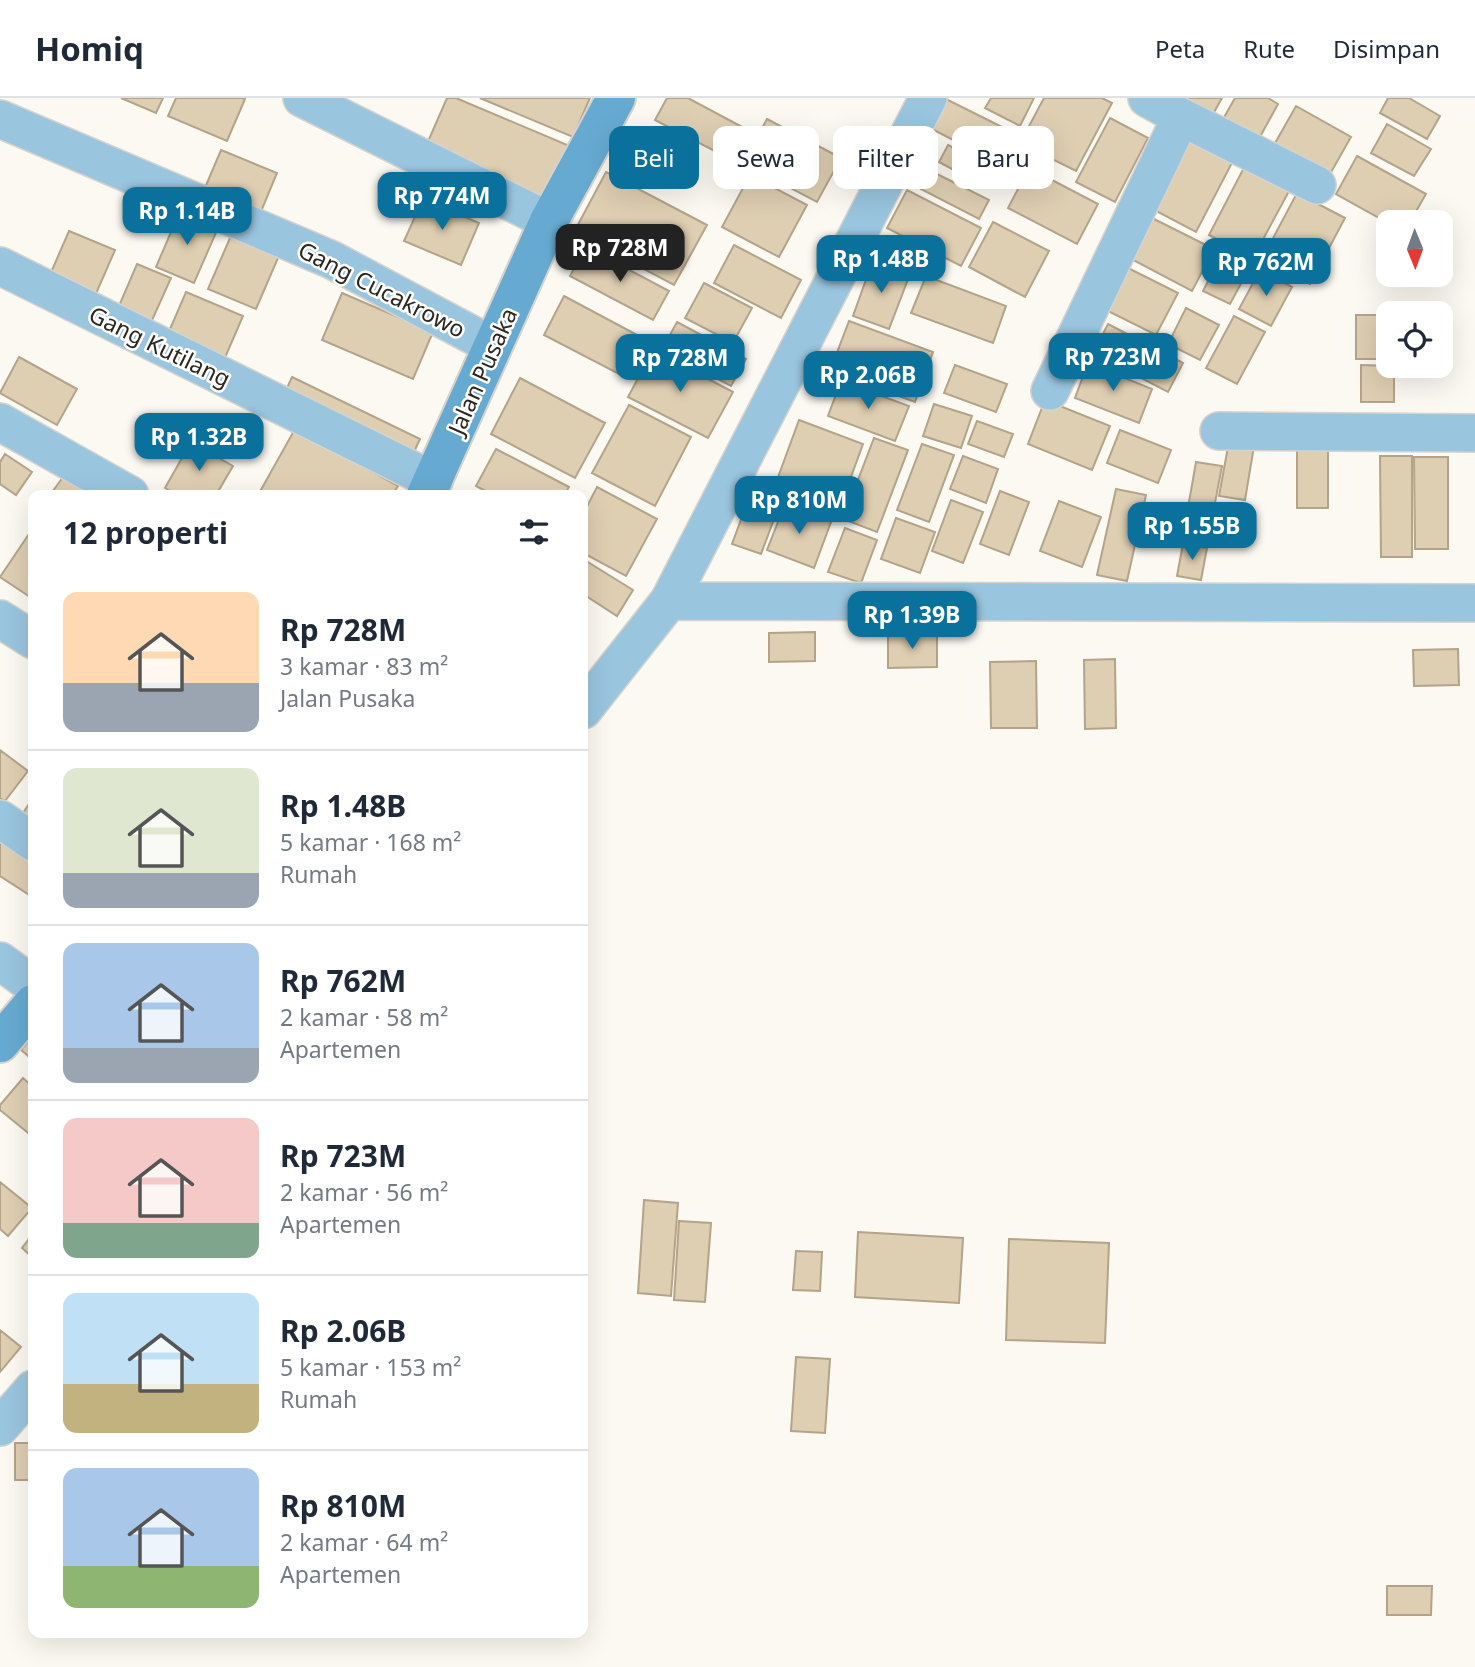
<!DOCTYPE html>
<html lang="id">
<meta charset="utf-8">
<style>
body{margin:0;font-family:"Noto Sans",sans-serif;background:#f2f2f3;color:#1f2937;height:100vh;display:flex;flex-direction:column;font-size:26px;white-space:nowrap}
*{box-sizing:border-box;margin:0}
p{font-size:23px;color:#747a83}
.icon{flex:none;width:38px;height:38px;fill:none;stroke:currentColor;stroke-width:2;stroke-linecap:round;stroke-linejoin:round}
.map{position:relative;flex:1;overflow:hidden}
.drawer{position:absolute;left:28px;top:392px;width:560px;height:1148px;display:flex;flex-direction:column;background:#fff;border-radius:14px;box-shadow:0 7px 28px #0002}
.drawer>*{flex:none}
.guide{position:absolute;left:609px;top:28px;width:665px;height:63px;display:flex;gap:14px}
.needle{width:46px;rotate:179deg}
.controls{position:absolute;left:1376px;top:112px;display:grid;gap:14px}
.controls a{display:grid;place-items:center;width:77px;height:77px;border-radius:14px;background:#fff;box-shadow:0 7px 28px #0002;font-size:35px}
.price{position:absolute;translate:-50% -60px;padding:0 16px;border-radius:14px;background:#0a719d;color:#fff;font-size:23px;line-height:46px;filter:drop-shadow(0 2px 4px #0008)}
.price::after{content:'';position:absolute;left:50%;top:42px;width:21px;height:16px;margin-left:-10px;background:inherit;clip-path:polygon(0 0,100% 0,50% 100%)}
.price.active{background:#222;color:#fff}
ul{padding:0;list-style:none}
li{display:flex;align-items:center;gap:21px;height:175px;padding:0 35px}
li+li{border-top:2px solid #e0e1e3}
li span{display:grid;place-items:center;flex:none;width:196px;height:140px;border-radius:14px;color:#555}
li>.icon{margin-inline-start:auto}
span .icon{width:84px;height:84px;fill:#fffc;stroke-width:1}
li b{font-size:30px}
h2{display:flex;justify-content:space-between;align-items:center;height:84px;padding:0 35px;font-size:30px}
.tag{padding:0 24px;border-radius:14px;background:#fff;box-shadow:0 7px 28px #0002;font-size:24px;line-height:63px}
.tag.active{background:#0a719d;color:#fff}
header{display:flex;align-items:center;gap:42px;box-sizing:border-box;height:98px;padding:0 35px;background:#fff;border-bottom:2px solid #e0e1e3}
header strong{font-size:33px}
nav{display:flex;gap:38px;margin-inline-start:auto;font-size:24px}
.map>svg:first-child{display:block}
.building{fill:#deceb2;stroke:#b3a389;stroke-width:2}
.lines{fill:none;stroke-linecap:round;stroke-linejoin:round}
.street-casing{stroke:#d7d3cc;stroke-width:40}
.secondary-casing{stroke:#d7d3cc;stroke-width:42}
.street{stroke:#9ac5df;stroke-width:37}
.secondary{stroke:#67aad1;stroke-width:38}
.labels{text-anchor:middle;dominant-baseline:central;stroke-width:5;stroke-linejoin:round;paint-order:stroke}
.street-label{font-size:23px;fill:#2c261c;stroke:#fff}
</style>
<header>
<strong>Homiq</strong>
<nav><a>Peta</a><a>Rute</a><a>Disimpan</a></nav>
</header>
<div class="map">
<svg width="1475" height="1569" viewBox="0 0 1475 1569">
<rect width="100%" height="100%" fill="#fcf9f3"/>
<path class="building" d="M121,0H163L156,15Z
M176,0H242L245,1L227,43L168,18Z
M447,0H456L572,49L547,107L423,55Z
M480,0H590L573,39Z
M667,0H688L744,30L728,60L655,22Z
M944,0L1002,29L986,59L928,29Z
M991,0H1034L1020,28L985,10Z
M1044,0H1102L1112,5L1076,73L1020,45Z
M1183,0H1222L1208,25Z
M1235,0H1268L1278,6L1255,48L1219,28Z
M1388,0H1409L1440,18L1427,41L1380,15Z
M1296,8L1351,39L1325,85L1270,54Z
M1110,20L1148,40L1115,104L1076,84Z
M767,21L841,60L817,104L743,65Z
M1387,26L1431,51L1414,78L1371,55Z
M1182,31L1235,59L1196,134L1143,106Z
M948,47L985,67L976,84L939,64Z
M221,52L277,75L260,116L204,92Z
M1250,58L1295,82L1253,160L1209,137Z
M1357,58L1426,96L1410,124L1388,125L1336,96Z
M1029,70L1098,106L1077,146L1008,110Z
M931,73L989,102L979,121L921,91Z
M606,74L707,127L674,187L574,134Z
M750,77L807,107L779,159L722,129Z
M907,92L981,130L961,168L887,130Z
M1297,95L1345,120L1310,186L1262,161Z
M423,101L479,125L461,167L404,143Z
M180,113L218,130L194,185L156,169Z
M1144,116L1214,151L1192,193L1122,156Z
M993,124L1049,153L1025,199L969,169Z
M236,126L284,146L256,211L208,191Z
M69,133L115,152L95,198L49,179Z
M734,147L801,182L781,220L714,185Z
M586,149L669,193L653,222L570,178Z
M1222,156L1249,171L1230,206L1203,193Z
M873,162L910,176L889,231L853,218Z
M137,166L171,180L149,229L116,215Z
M1128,170L1178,195L1156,237L1106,212Z
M1260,172L1292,189L1271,228L1239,211Z
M926,178L1006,208L993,245L911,215Z
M704,185L752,210L733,245L685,220Z
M186,194L243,218L224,262L167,238Z
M342,195L433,234L413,281L322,242Z
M564,198L639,238L619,276L544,237Z
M1186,210L1219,227L1200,262L1168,246Z
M1356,217H1388V261H1356Z
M1234,218L1265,234L1237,286L1206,270Z
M849,223L933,254L915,304L830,273Z
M677,224L746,261L731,288L662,251Z
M1108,226L1183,265L1168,294L1093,255Z
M653,252L733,294L708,340L628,299Z
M19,259L77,291L57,327L0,295Z
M1088,265L1152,291L1139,325L1075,300Z
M955,267L1007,286L996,314L944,295Z
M1361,267L1394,268V304H1361Z
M292,279L420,341L409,365L281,303Z
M520,280L605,325L575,380L491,336Z
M841,283L909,308L895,343L828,318Z
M1045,302L1110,328L1092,372L1028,346Z
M934,306L972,318L961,350L923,338Z
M629,307L691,339L655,408L592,375Z
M799,322L863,346L837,417L773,393Z
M977,323L1013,336L1004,359L968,346Z
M295,331L398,388L392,397H258Z
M1120,332L1171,352L1158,385L1107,365Z
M1230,338L1255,342L1245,402L1219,398Z
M874,340L908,352L877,434L843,421Z
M191,344L233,368L216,397H177L165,390Z
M1297,344H1328V410H1297Z
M922,346L954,357L929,424L897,412Z
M496,351L569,389L564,397H493L476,388Z
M5,356L32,374L16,397L0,386V364Z
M963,358L998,371L986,405L950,391Z
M1380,358H1412V459H1381Z
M1414,359H1448V451H1415Z
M1196,364L1222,368L1210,431L1185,427Z
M71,368L98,386L90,397H50Z
M597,389L657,421L626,478L583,455V416Z
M1116,391L1146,397L1127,483L1097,477Z
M1000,393L1029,404L1009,457L980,446Z
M951,402L983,414L963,465L932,453Z
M1059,403L1101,419L1082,469L1040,453Z
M785,406L831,424L814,470L767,452Z
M745,411L774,421L761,456L732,446Z
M896,420L935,434L920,475L881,461Z
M33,430V501L0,479Z
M845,430L877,442L861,485L828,474Z
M1183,446L1207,450L1201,482L1177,478Z
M583,461L633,492L617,518L583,496Z
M815,534V563L769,564V535Z
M937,536V569L888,570V537Z
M1458,551L1459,587L1414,588L1413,552Z
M1115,561L1116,630L1085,631L1084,562Z
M1036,563L1037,630H991L990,564Z
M0,652L28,673L5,703L0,700Z
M33,700V722L23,715Z
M0,737L33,758V794L31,798L0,778Z
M33,938V962L21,952Z
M23,980L33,989V1039L0,1012V1007Z
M0,1084L32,1110L8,1138L0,1131Z
M644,1102L678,1105L671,1198L638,1195Z
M679,1123L711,1125L705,1204L674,1202Z
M858,1134L963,1140L959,1205L855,1199Z
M33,1136V1160L22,1150Z
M1009,1141L1109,1145L1105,1245L1006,1242Z
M796,1153L822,1154L820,1193L793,1192Z
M0,1232L21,1249L0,1274Z
M796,1259L830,1261L825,1335L791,1333Z
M15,1345H33V1382H15Z
M1387,1488H1432L1431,1517H1387Z"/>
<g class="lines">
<defs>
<path id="street" d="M302,0L549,123
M1147,0L1181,19L1317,87
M0,21L332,162L493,248
M0,168L434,383
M1050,293L1181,19
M0,324L130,397
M1219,333L1475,335
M669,503L928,0
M0,521L33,542
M583,612L669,503L1475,505
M0,721L33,744
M0,863L33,887
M0,1329L33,1291"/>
<path id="secondary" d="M426,397L549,123L616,0
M0,945L33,906"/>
</defs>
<use href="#street" class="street-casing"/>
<use href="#secondary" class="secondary-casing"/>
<use href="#street" class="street"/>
<use href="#secondary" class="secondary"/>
</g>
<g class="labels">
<g class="street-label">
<text transform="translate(382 191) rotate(27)">Gang Cucakrowo</text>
<text transform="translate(160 248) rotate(26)">Gang Kutilang</text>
<text transform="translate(482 273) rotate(-66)">Jalan Pusaka</text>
</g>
</g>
</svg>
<div class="controls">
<a><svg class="needle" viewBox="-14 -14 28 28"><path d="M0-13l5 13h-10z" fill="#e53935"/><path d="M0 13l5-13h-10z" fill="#747a83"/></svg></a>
<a><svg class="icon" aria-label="locate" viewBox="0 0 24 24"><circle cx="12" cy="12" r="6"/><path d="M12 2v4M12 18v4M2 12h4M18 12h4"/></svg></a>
</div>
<b class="price" style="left:442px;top:134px">Rp 774M</b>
<b class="price" style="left:187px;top:149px">Rp 1.14B</b>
<b class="price active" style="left:620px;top:186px">Rp 728M</b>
<b class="price" style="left:881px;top:197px">Rp 1.48B</b>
<b class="price" style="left:1266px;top:200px">Rp 762M</b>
<b class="price" style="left:1113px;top:295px">Rp 723M</b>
<b class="price" style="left:680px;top:296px">Rp 728M</b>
<b class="price" style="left:868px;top:313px">Rp 2.06B</b>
<b class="price" style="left:199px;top:375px">Rp 1.32B</b>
<b class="price" style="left:799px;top:438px">Rp 810M</b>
<b class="price" style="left:1192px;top:464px">Rp 1.55B</b>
<b class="price" style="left:912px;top:553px">Rp 1.39B</b>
<div class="guide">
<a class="tag active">Beli</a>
<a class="tag">Sewa</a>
<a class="tag">Filter</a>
<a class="tag">Baru</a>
</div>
<section class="drawer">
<h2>12 properti<svg class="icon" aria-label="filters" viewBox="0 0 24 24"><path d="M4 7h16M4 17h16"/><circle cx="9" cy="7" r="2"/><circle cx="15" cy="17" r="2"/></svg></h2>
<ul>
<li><span style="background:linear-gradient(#ffd9b3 65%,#9aa5b1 0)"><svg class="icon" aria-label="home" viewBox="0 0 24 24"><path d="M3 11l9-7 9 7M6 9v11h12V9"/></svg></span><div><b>Rp 728M</b><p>3 kamar · 83 m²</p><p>Jalan Pusaka</p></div></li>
<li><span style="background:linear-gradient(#dfe7d0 75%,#9aa5b1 0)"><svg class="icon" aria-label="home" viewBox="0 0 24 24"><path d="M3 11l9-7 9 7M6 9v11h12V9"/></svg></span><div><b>Rp 1.48B</b><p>5 kamar · 168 m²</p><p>Rumah</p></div></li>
<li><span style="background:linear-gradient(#a9c7e8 75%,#9aa5b1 0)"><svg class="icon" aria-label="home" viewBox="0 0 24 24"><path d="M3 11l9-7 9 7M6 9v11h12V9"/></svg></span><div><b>Rp 762M</b><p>2 kamar · 58 m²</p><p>Apartemen</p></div></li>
<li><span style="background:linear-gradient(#f6c9c9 75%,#7fa58c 0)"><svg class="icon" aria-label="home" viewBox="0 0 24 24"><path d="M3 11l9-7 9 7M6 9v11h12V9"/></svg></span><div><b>Rp 723M</b><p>2 kamar · 56 m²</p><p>Apartemen</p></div></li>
<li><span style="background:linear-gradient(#bfe0f5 65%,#c2b280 0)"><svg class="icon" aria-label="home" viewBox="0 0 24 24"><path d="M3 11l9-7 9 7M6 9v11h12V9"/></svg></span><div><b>Rp 2.06B</b><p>5 kamar · 153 m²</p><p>Rumah</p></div></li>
<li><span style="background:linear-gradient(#a9c7e8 70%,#8fb573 0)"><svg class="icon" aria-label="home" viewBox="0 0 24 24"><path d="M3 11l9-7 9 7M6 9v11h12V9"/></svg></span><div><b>Rp 810M</b><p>2 kamar · 64 m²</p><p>Apartemen</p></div></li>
</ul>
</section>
</div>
